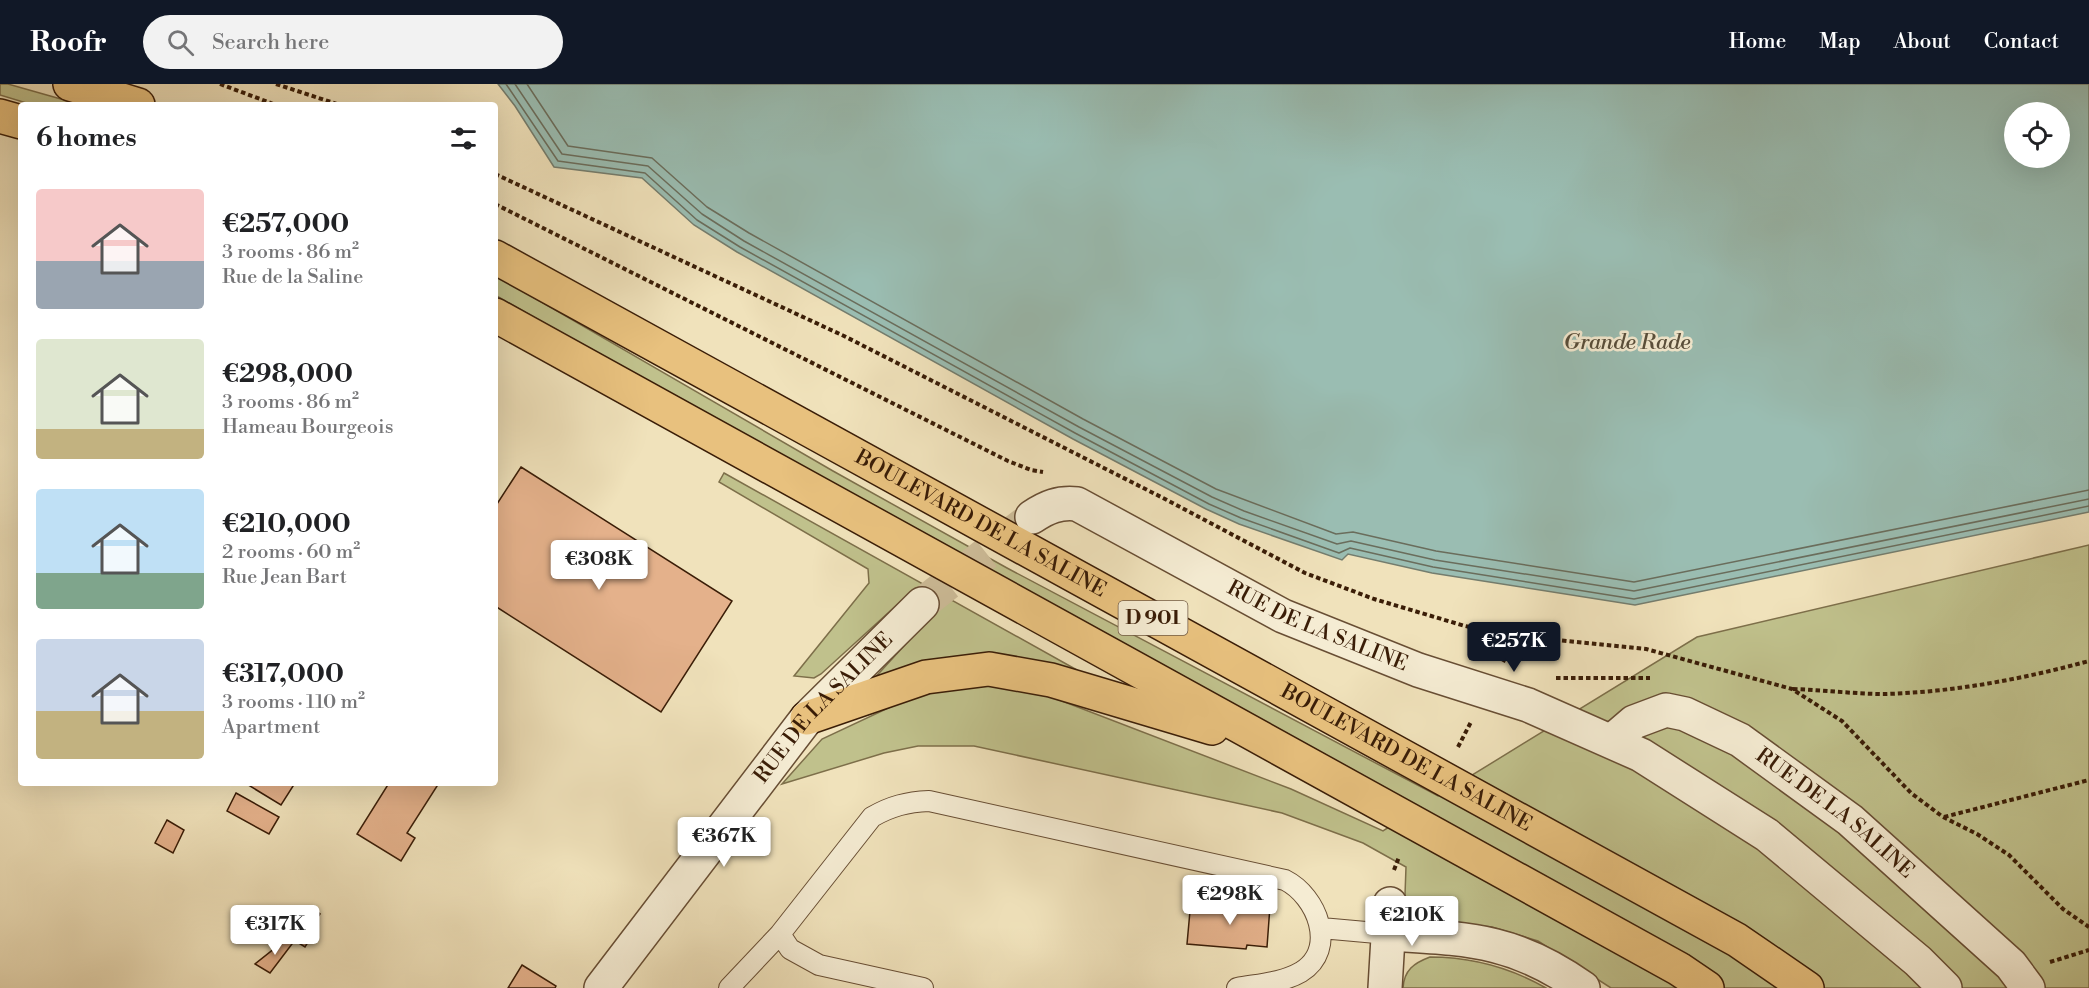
<!DOCTYPE html>
<meta charset="utf-8">
<style>
body{margin:0;font-family:"Libre Bodoni",serif;background:#f2f2f2;color:#202124;height:100vh;display:flex;flex-direction:column;font-size:22px;white-space:nowrap}
*{box-sizing:border-box;margin:0}
p{font-size:20px;color:#757577}
.icon{flex:none;width:33px;height:33px;fill:none;stroke:currentColor;stroke-width:2;stroke-linecap:round;stroke-linejoin:round}
.map{position:relative;flex:1;overflow:hidden}
.panel{position:absolute;left:18px;top:18px;width:480px;height:684px;display:flex;flex-direction:column;background:#fff;border-radius:6px;box-shadow:0 6px 24px #0002}
.panel>*{flex:none}
.fabs{position:absolute;left:2004px;top:18px;display:grid;gap:12px}
.fabs a{display:grid;place-items:center;width:66px;height:66px;border-radius:50%;background:#fff;box-shadow:0 6px 24px #0002;font-size:30px}
.price{position:absolute;translate:-50% -51px;padding:0 14px;border-radius:6px;background:#fff;color:#222;font-size:20px;line-height:39px;filter:drop-shadow(0 2px 3px #0008)}
.price::after{content:'';position:absolute;left:50%;top:36px;width:18px;height:14px;margin-left:-9px;background:inherit;clip-path:polygon(0 0,100% 0,50% 100%)}
.price.current{background:#111827;color:#fff}
ul{padding:0;list-style:none}
li{display:flex;align-items:center;gap:18px;height:150px;padding:0 18px}
li span{display:grid;place-items:center;flex:none;width:168px;height:120px;border-radius:6px;color:#555}
li>.icon{margin-inline-start:auto}
span .icon{width:72px;height:72px;fill:#fffc;stroke-width:1}
li b{font-size:26px}
h2{display:flex;justify-content:space-between;align-items:center;height:72px;padding:0 18px;font-size:26px}
header{display:flex;align-items:center;gap:36px;box-sizing:border-box;height:84px;padding:0 30px;background:#111827;color:#fff}
header strong{font-size:28px}
nav{display:flex;gap:33px;margin-inline-start:auto;font-size:21px}
.search{width:420px;height:54px;background:#f2f2f2;display:flex;align-items:center;gap:15px;box-sizing:border-box;padding:0 21px;border-radius:33px;color:#757577;font-size:22px}
.map>svg:first-child{display:block}
.green{fill:#c0c18c;stroke:#7d6f4a;stroke-width:1.5}
.water{fill:#9abdb2;stroke:#747d6e;stroke-width:1.5;fill-rule:evenodd}
.lines{fill:none;stroke-linecap:round;stroke-linejoin:round}
.shore{stroke:#6a6d5c;stroke-width:1.5}
.building{fill:#e4b18b;stroke:#3a1d07;stroke-width:1.5}
.street-tunnel{stroke:#ccbb97;stroke-width:33;stroke-dasharray:33 16;stroke-linecap:butt}
.lane-casing{stroke:#684e34;stroke-width:22}
.street-casing{stroke:#684e34;stroke-width:36}
.primary-casing{stroke:#3a1d07;stroke-width:36}
.path{stroke:#3a1d07;stroke-width:4;stroke-dasharray:4.5 3;stroke-linecap:butt}
.lane{stroke:#f5ecd3;stroke-width:20}
.street{stroke:#f5ecd3;stroke-width:33}
.primary{stroke:#e8c17e;stroke-width:33}
.labels{text-anchor:middle;dominant-baseline:central;stroke-width:5;stroke-linejoin:round;paint-order:stroke}
.shield{fill:#f5ecd3;stroke:#725b44;stroke-width:1.5}
.shield-label{font-size:20px;font-weight:bold;fill:#3a1d07}
.street-label{font-size:21px;fill:#3a1d07;stroke:#f5ecd3}
.water-label{font-size:22px;font-style:italic;fill:#574d3a;stroke:#f5ecd3}
</style>
<header>
<strong>Roofr</strong>
<div class="search"><svg class="icon" aria-label="search" viewBox="0 0 24 24"><circle cx="10" cy="10" r="6"/><path d="M15 15l6 6"/></svg>Search here</div>
<nav><a>Home</a><a>Map</a><a>About</a><a>Contact</a></nav>
</header>
<div class="map">
<svg width="2089" height="904" viewBox="0 0 2089 904">
<rect width="100%" height="100%" fill="#f0e2bb"/>
<filter id="stains"><feTurbulence type="fractalNoise" baseFrequency=".00333" numOctaves="4"/><feColorMatrix values="0 0 0 0 .2 0 0 0 0 .09 0 0 0 0 .02 0 0 0 .5 -.17"/></filter>
<radialGradient id="worn" r=".72"><stop offset=".6" stop-color="#630" stop-opacity="0"/><stop offset="1" stop-color="#630" stop-opacity=".3"/></radialGradient>
<path class="green" d="M0,0H8L82,21H33L0,11Z
M495,191L833,387L1007,484L1438,712L1697,553L2089,461V904H1611L1538,857L1492,843L1430,837L1418,833L1409,823L1405,811L1406,783L1363,759L1282,729L974,662H918L884,669L782,700L822,655L918,610L968,599L1036,607L1291,705L1383,747L1420,723L684,319L495,211Z
M724,389L1077,586V591L870,599L937,526L909,510L821,590L814,594L794,592L869,499L868,485L719,398Z
M1430,873C1470,873 1511,884 1546,904H1403C1404,886 1414,879 1430,873Z"/>
<path class="water" d="M498,0H2089V428L1635,521L1432,489L1348,470L1342,476L1239,440L1206,425L1073,355L737,168L694,141L642,94L554,83L515,22ZM2060,28V74H2014V28Z"/>
<g class="lines">
<path class="shore" d="M506,0L558,77L645,89L697,136L740,163L1075,349L1209,420L1241,434L1339,469L1350,464L1433,483L1634,515L2089,422
M515,0L562,70L648,82L702,130L744,157L1079,343L1212,413L1244,427L1337,460L1351,457L1435,476L1634,507L2089,415
M527,0L568,62L652,74L707,123L749,149L1083,335L1216,405L1336,450L1353,448L1436,467L1634,498L2089,406"/>
</g>
<path class="building" d="M521,383L732,517L661,628L495,522V423Z
M245,699H295L281,721Z
M389,699H439L407,749L415,754L401,777L357,750Z
M236,709L279,733L269,750L227,727Z
M167,736L184,746L173,769L155,759Z
M1191,816L1216,818L1215,829L1190,827Z
M1216,818L1270,822L1267,863L1247,861L1246,865L1187,860L1190,827L1215,829Z
M312,823L320,830L305,852L310,855L305,863L289,853Z
M289,853L295,856L270,889L255,880Z
M522,881L556,902L555,904H508Z"/>
<g class="lines">
<path class="street-tunnel" d="M922,520L1026,438"/>
<defs>
<path id="lane" d="M1321,844L1388,850
M780,850L790,865L819,881L923,904
M729,904L780,850L872,733C891,722 907,718 929,717L1285,796C1317,812 1338,865 1301,888C1282,899 1258,900 1237,904"/>
<g id="street">
<path id="s1" d="M1032,433C1047,423 1059,418 1077,420L1283,532L1418,586L1528,621L1641,671L1767,751L1918,877L1945,904"/>
<path id="s2" d="M1613,656L1634,638L1666,626L1685,630L1740,656L1850,736L2011,881L2028,904"/>
<path d="M1388,850C1469,855 1514,855 1583,904"/>
<path id="s3" d="M601,904L807,634L922,520"/>
<path d="M1385,904L1390,820"/>
</g>
<g id="primary">
<path d="M70,0L138,21"/>
<path d="M0,32L21,38"/>
<path id="s4" d="M495,173L1737,856L1807,904"/>
<path d="M495,231L1679,885L1707,904"/>
<path d="M807,634L926,593L989,585L1051,596L1212,644"/>
</g>
</defs>
<use href="#lane" class="lane-casing"/>
<use href="#street" class="street-casing"/>
<use href="#primary" class="primary-casing"/>
<path class="path" d="M220,0L276,21
M276,0L340,21
M495,90L844,252L1163,414L1305,489L1374,515L1465,542L1516,552L1646,565L1792,605L1842,637L1911,709L1943,733L1977,750L2009,771L2063,825L2089,843
M495,120L1008,377L1031,386L1043,388
M1503,578L1516,552
M1556,594H1650
M1793,605C1824,606 1854,610 1885,610C1954,608 2023,595 2089,577
M1458,663L1471,638
M1944,733L2089,696
M1394,786L1399,773
M2050,878L2089,866"/>
<use href="#lane" class="lane"/>
<use href="#street" class="street"/>
<use href="#primary" class="primary"/>
</g>
<g class="labels">
<rect class="shield" x="1118.5" y="517" width="69" height="34" rx="4.5"/>
<g class="shield-label">
<text x="1153" y="534">D 901</text>
</g>
<g class="street-label">
<text stroke="none"><textPath href="#s4" startOffset="554">BOULEVARD DE LA SALINE</textPath></text>
<text stroke="none"><textPath href="#s1" startOffset="318">RUE DE LA SALINE</textPath></text>
<text stroke="none"><textPath href="#s3" startOffset="358">RUE DE LA SALINE</textPath></text>
<text stroke="none"><textPath href="#s4" startOffset="1040">BOULEVARD DE LA SALINE</textPath></text>
<text stroke="none"><textPath href="#s2" startOffset="262">RUE DE LA SALINE</textPath></text>
</g>
<g class="water-label">
<text x="1627" y="258">Grande Rade</text>
</g>
</g>
<rect width="100%" height="100%" filter="url(#stains)"/>
<rect width="100%" height="100%" fill="url(#worn)"/>
</svg>
<div class="fabs">
<a><svg class="icon" aria-label="locate" viewBox="0 0 24 24"><circle cx="12" cy="12" r="6"/><path d="M12 2v4M12 18v4M2 12h4M18 12h4"/></svg></a>
</div>
<b class="price" style="left:599px;top:507px">€308K</b>
<b class="price current" style="left:1514px;top:589px">€257K</b>
<b class="price" style="left:724px;top:784px">€367K</b>
<b class="price" style="left:1230px;top:842px">€298K</b>
<b class="price" style="left:1412px;top:863px">€210K</b>
<b class="price" style="left:275px;top:872px">€317K</b>
<section class="panel">
<h2>6 homes<svg class="icon" aria-label="filters" viewBox="0 0 24 24"><path d="M4 7h16M4 17h16"/><circle cx="9" cy="7" r="2"/><circle cx="15" cy="17" r="2"/></svg></h2>
<ul>
<li><span style="background:linear-gradient(#f6c9c9 60%,#9aa5b1 0)"><svg class="icon" aria-label="home" viewBox="0 0 24 24"><path d="M3 11l9-7 9 7M6 9v11h12V9"/></svg></span><div><b>€257,000</b><p>3 rooms · 86 m²</p><p>Rue de la Saline</p></div></li>
<li><span style="background:linear-gradient(#dfe7d0 75%,#c2b280 0)"><svg class="icon" aria-label="home" viewBox="0 0 24 24"><path d="M3 11l9-7 9 7M6 9v11h12V9"/></svg></span><div><b>€298,000</b><p>3 rooms · 86 m²</p><p>Hameau Bourgeois</p></div></li>
<li><span style="background:linear-gradient(#bfe0f5 70%,#7fa58c 0)"><svg class="icon" aria-label="home" viewBox="0 0 24 24"><path d="M3 11l9-7 9 7M6 9v11h12V9"/></svg></span><div><b>€210,000</b><p>2 rooms · 60 m²</p><p>Rue Jean Bart</p></div></li>
<li><span style="background:linear-gradient(#c9d6e8 60%,#c2b280 0)"><svg class="icon" aria-label="home" viewBox="0 0 24 24"><path d="M3 11l9-7 9 7M6 9v11h12V9"/></svg></span><div><b>€317,000</b><p>3 rooms · 110 m²</p><p>Apartment</p></div></li>
</ul>
</section>
</div>
